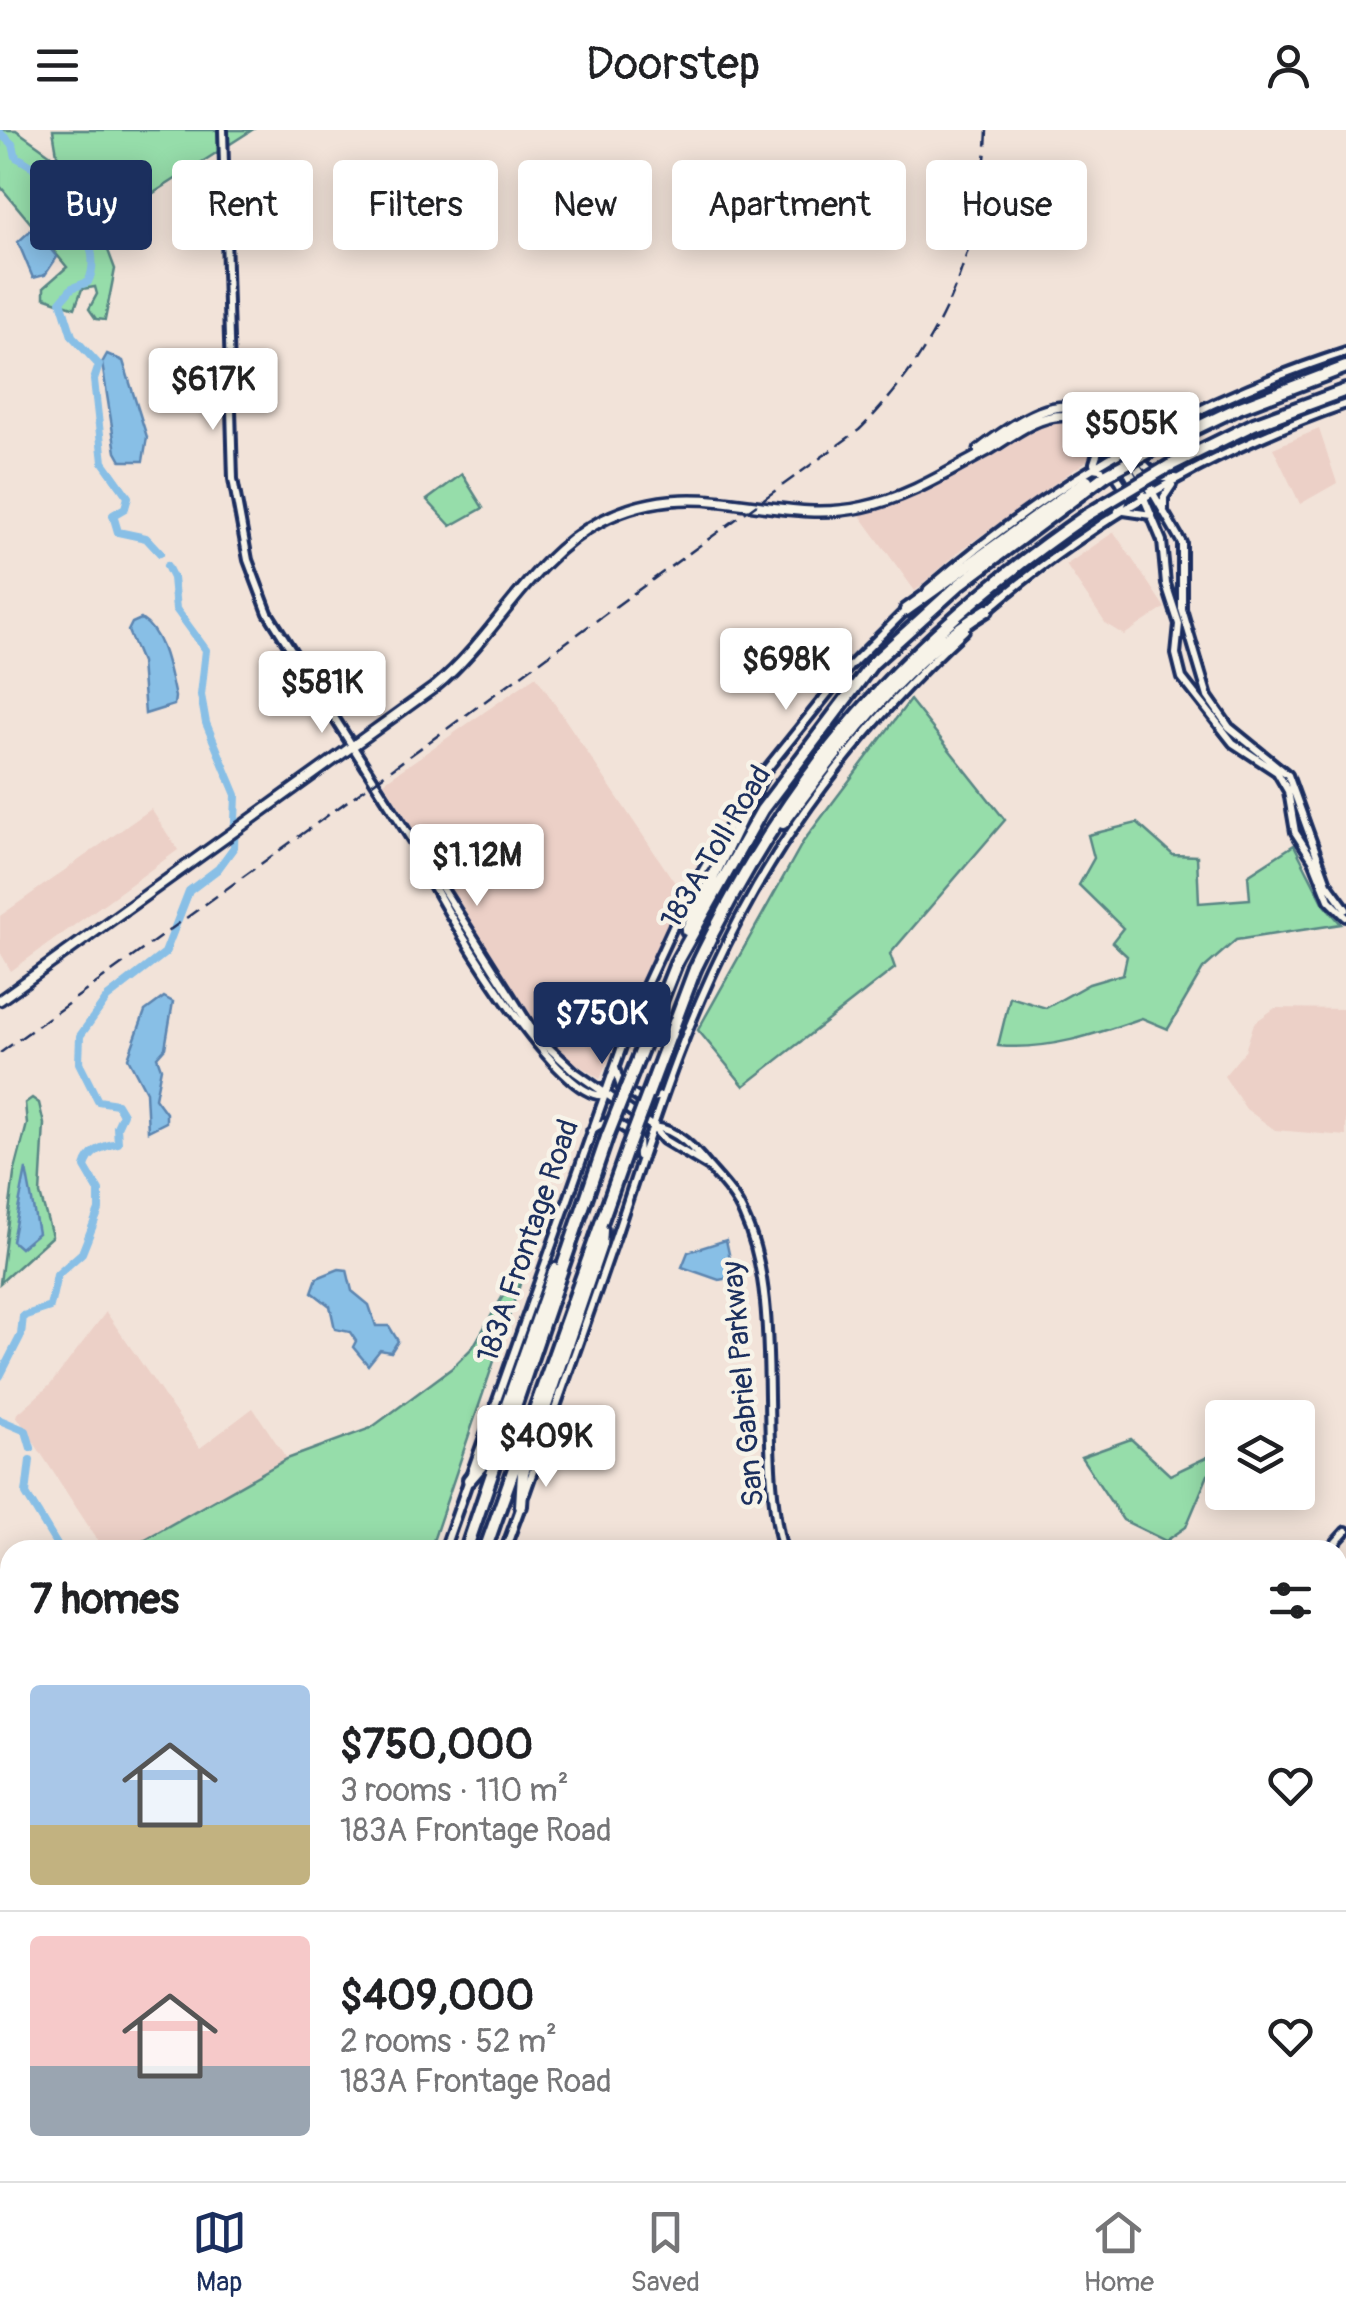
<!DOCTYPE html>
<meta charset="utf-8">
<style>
body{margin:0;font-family:Pangolin,sans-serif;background:#f6f6f6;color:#202124;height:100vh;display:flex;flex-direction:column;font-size:38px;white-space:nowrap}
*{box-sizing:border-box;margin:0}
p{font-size:32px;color:#757577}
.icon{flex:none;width:55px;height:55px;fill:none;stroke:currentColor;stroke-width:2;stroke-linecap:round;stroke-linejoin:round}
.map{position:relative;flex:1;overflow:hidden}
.sheet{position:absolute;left:0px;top:1410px;width:1348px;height:642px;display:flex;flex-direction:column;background:#fff;border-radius:30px 30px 0 0;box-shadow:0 5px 25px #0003}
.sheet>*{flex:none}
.top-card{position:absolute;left:30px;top:30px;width:1288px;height:90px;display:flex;gap:20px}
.fabs{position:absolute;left:1205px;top:1270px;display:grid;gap:20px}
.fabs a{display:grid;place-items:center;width:110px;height:110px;border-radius:10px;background:#fff;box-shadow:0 5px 25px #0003;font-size:50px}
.price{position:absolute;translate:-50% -85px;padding:0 22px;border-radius:10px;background:#fff;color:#222;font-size:32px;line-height:65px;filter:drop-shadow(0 2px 5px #0008)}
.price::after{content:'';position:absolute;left:50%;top:60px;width:30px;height:22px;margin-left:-15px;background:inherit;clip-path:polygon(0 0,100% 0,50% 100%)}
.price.on{background:#1b2f5e;color:#fff}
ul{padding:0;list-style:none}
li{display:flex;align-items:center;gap:30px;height:250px;padding:0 30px}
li+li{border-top:2px solid #e0e0e0}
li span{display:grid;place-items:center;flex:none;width:280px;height:200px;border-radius:10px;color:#555}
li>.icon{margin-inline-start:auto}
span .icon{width:120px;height:120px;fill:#fffc;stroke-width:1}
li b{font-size:42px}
h2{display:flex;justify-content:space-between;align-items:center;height:120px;padding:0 30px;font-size:42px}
.chip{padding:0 35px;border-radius:10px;background:#fff;box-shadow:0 5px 25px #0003;font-size:35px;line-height:90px}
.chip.on{background:#1b2f5e;color:#fff}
header{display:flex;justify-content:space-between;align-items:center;height:130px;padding:0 30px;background:#fff;font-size:45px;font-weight:600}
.tabs{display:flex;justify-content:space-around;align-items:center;height:140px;border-top:2px solid #e0e0e0;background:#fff;font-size:28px;color:#757577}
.tabs a{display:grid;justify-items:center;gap:5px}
.tabs .on{color:#1b2f5e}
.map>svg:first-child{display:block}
.built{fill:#ecd0c7}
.green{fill:#96ddaa;stroke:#588684;stroke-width:2.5}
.water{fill:#88bfe6;stroke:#5c85b0;stroke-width:2.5}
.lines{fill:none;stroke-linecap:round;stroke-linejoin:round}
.river{stroke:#88bfe6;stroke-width:8}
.secondary-casing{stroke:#1b2f5e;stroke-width:14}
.primary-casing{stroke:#1b2f5e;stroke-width:15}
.highway-casing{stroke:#1b2f5e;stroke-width:18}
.secondary{stroke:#f7f3e8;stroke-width:6}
.primary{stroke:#f7f3e8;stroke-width:8}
.highway{stroke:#f7f3e8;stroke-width:10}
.rail{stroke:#1b2f5e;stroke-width:2.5;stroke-dasharray:15 8;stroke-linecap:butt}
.highway-bridge-casing{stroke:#1b2f5e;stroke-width:18;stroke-linecap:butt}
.highway-bridge{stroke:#f7f3e8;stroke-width:10}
.labels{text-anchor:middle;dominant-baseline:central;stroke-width:9;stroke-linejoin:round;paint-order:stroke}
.street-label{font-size:30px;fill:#1b2f5e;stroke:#f7f3e8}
</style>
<header><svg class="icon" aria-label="menu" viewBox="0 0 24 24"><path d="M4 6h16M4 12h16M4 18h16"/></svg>Doorstep<svg class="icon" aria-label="person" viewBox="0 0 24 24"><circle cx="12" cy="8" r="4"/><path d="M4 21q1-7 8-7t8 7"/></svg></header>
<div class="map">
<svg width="1346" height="2051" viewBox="0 0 1346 2051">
<rect width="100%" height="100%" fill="#f2e3d9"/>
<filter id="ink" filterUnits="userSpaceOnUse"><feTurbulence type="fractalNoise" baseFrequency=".01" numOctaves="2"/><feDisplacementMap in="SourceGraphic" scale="20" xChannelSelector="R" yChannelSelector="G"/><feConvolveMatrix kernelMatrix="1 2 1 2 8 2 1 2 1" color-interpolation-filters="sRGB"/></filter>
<g filter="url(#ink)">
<path class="built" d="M1057,293L1074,294L1094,305L1095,325L961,420L915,461L859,384L923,363L1022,303Z
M1319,299L1337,353L1300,374L1273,318Z
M1114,402L1165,478L1124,505L1106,494L1066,435Z
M536,546L683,765L600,949L555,920L531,889L384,652Z
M151,679L178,720L11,841L0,822V786Z
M1275,878L1346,879V1006L1275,1000L1246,979L1224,946L1245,921L1254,893Z
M106,1182L200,1318L253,1278L287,1329L126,1420H104L16,1285L50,1255Z"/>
<path class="green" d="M0,0H16L58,30L53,0H252L116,87L106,115L115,139L105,190L96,189L89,179L97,164L95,157L82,159L75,178L44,167V157L67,137L0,56Z
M462,344L483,378L451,396L427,370Z
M910,570L1005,690L890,824L895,838L744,956L698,900L803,712Z
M1137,693L1173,725L1197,726L1199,773L1250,769L1248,745L1294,715L1324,774L1341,794L1236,810L1203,839L1168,899L1142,888C1097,904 1046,921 998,916L1010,867L1046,878L1089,854L1123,844L1127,826L1112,812L1123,798L1079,755L1094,728L1088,705Z
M32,968L39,973L44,994L40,1064L52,1106L0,1153L14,1044L27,994L25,973Z
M534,1113L430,1420H126L287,1329L371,1298L452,1238L473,1217Z
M1131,1309L1170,1345L1222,1320V1337L1208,1345L1186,1397L1166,1411L1123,1390L1081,1327Z"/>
<path class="water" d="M33,98L57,127L45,145L33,148L18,112Z
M107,224L123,231L147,307L143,331H121L116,322L102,233Z
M141,489C164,503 169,542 175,567L174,575L145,584L141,532L128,501L132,493Z
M164,867L173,872L165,918L157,927L161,938L155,968L166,983V992L148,1001L146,962L128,928L145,881Z
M26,1039L38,1103L20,1118L12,1111Z
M726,1110L734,1147L719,1150L682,1137L688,1122Z
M339,1139L347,1140L352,1161L369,1175L376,1196H389L398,1211L391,1222L380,1220L368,1235L353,1217L356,1211L350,1202L335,1199L330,1176L312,1162L317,1148Z"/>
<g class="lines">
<path class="river" d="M0,3L13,15L16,27C51,43 109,111 88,152L72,158L61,171L72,206L99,235L94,250L103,332L128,367L125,378L113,385L118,402L146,408L160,423
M0,1246L21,1205L23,1186L50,1177L57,1145L82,1123L99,1080V1061L85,1037C89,1021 103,1016 118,1013L117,997L123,984L117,974L98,971L79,933L80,906L107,868L165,823L189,761L218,739L234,717L236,665L206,593L201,565L206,520L176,479L173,448L167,436
M0,1290L26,1301L31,1318
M30,1330L26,1364L60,1420
M0,1637L10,1634
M0,1653V1659"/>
<defs>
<path id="secondary" d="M223,0L233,349L248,430L268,483L536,906L575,942L653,997L664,1010L709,1037
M1092,299L1100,315L1094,333
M1113,299L1126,307L1142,306
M1147,306L1141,318L1144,334L1158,348H1175
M1093,338L1112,341C1124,354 1130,366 1118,381
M1153,363L1182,413V479L1208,567L1229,597L1288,645L1327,753L1346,779
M1144,368L1162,411L1166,454L1179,494L1176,524L1182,548L1233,613L1277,642L1288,661L1295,702L1313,730L1329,770L1346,787
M1164,380V367L1172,355
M1124,381L1151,385
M928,459C1051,352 1190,272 1346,222
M985,482C1091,391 1214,320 1346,274
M762,645L849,537L908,478
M417,724C436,766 557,974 604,965
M615,938L621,957L641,970L662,966
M654,997C677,999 695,1020 708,1036C722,1052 736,1066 744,1086C786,1176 755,1320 783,1420
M591,1001C608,984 624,995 638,1010L639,1026
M525,1364C556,1276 588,1188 618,1100C653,995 686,889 738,791C796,681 874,584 965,500
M444,1420L636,877L686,769L746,667
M505,1420L521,1376
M1329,1420L1346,1401
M0,1614L10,1626
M332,2042L338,2051
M344,2042L349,2051
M119,2051L127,2042
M202,2051L210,2042
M803,2051L815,2042"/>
<path id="primary" d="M979,320C1076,245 1095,272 1153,362
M0,870L436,556C497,505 529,429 601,391C698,341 772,397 863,377C909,367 946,343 987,321C1009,308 1035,286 1062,286C1105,285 1125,338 1144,368"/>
<path id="highway" d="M1157,317L1238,278L1346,237
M1169,336L1254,294L1346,260
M906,480L1087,350
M783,693C842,615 903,531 987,480
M687,800L763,643
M677,831L762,680L873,533L960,454L1107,344
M695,839C791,638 904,511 1087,385
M469,1350L488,1328L555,1139
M521,1376L523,1343L601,1115L602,1100
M466,1420L607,1007
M485,1420L627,1020
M147,2051L154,2042
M172,2051L180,2042"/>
</defs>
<use href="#secondary" class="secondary-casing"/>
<use href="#primary" class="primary-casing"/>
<use href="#highway" class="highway-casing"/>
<use href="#secondary" class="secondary"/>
<use href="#primary" class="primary"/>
<use href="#highway" class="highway"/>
<path class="rail" d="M0,923L859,300C943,218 982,116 987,0"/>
<defs>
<path id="highway-bridge" d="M1107,344L1157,317
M1087,385L1169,336
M607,1007L677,831
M627,1020L695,839"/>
</defs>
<use href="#highway-bridge" class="highway-bridge-casing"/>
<use href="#highway-bridge" class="highway-bridge"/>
</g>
</g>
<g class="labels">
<g class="street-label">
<text transform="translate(716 717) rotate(-59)">183A Toll Road</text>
<text transform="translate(528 1111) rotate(-71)">183A Frontage Road</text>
<text transform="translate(743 1254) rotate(-95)">San Gabriel Parkway</text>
</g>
</g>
</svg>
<div class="fabs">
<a><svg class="icon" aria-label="layers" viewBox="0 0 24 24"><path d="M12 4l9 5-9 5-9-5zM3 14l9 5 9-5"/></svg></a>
</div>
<b class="price" style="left:213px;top:303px">$617K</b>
<b class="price" style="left:1131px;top:347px">$505K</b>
<b class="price" style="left:786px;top:583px">$698K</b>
<b class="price" style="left:322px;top:606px">$581K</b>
<b class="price" style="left:477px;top:779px">$1.12M</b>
<b class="price on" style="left:602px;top:937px">$750K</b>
<b class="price" style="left:546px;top:1360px">$409K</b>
<div class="top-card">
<a class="chip on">Buy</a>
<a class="chip">Rent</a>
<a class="chip">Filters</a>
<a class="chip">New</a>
<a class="chip">Apartment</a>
<a class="chip">House</a>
</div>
<section class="sheet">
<h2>7 homes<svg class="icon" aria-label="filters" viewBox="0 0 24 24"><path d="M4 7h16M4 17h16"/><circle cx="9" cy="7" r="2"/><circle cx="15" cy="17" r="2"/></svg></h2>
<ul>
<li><span style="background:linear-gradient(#a9c7e8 70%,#c2b280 0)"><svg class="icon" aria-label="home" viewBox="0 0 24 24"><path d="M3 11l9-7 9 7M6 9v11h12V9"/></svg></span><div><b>$750,000</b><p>3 rooms · 110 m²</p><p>183A Frontage Road</p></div><svg class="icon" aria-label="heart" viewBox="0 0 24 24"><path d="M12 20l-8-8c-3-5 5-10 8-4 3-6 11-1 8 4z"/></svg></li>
<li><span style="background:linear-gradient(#f6c9c9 65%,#9aa5b1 0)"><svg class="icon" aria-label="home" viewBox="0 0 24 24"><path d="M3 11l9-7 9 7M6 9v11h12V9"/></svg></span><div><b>$409,000</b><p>2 rooms · 52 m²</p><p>183A Frontage Road</p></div><svg class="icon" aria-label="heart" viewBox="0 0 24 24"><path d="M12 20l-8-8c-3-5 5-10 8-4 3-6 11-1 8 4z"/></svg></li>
</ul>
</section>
</div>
<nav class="tabs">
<a class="on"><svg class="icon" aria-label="map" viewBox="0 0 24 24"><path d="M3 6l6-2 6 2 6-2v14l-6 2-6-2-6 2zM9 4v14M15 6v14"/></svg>Map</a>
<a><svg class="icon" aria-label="saved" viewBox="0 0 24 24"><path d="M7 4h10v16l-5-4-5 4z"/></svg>Saved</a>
<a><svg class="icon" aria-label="home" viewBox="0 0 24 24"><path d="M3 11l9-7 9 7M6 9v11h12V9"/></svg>Home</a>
</nav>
